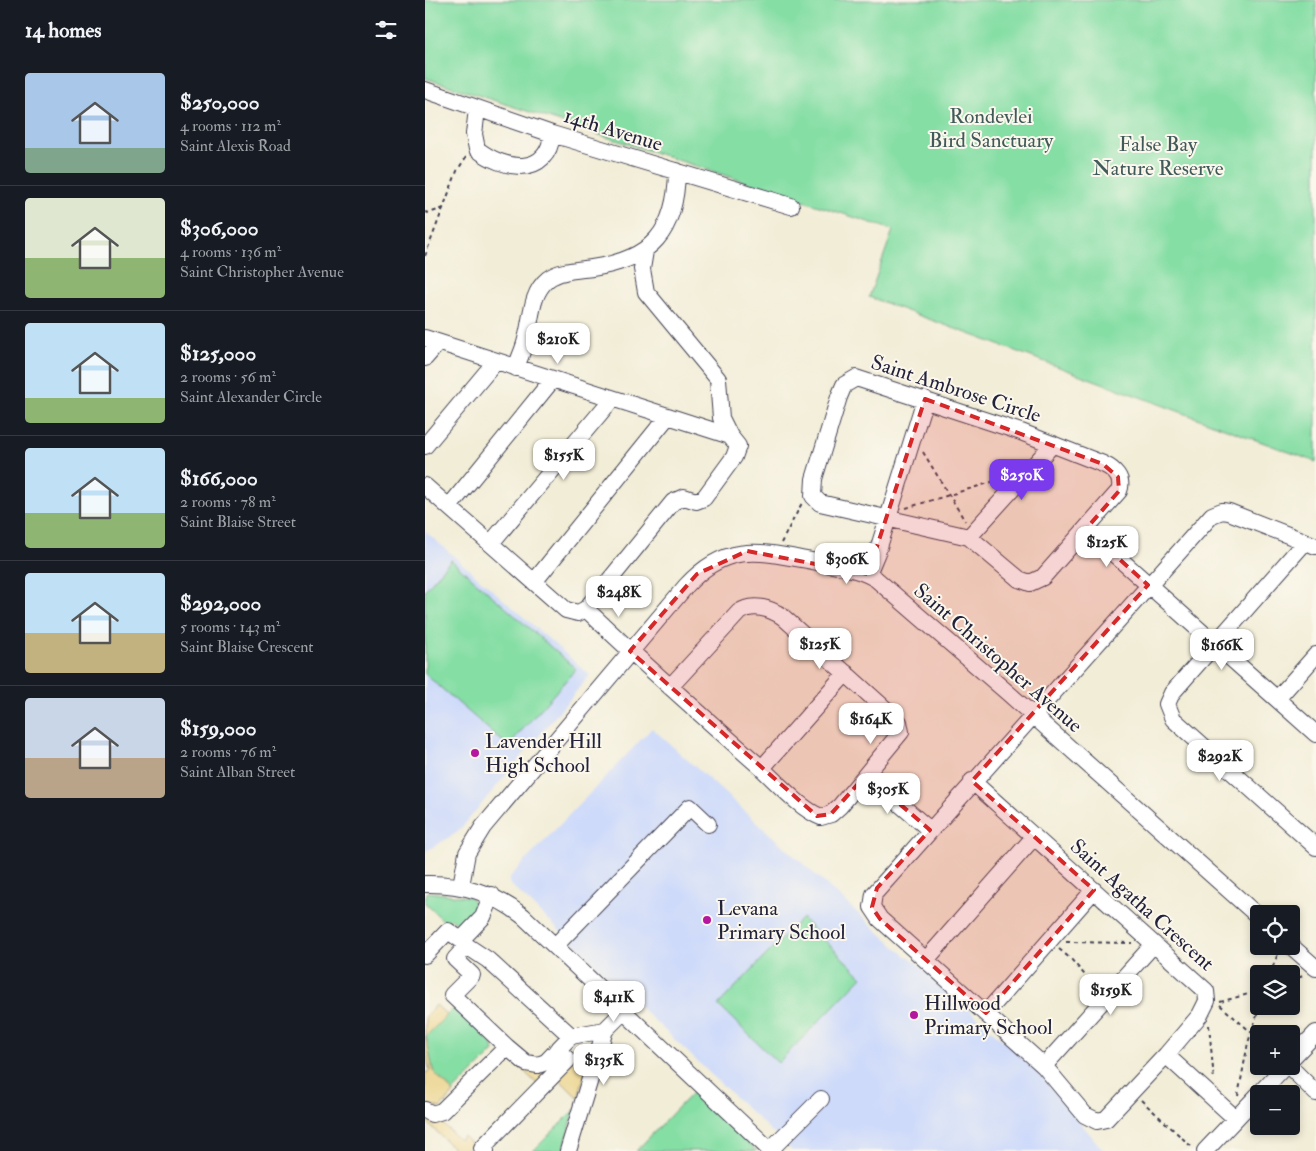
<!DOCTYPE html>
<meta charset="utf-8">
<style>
body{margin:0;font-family:"IM FELL Double Pica",serif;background:#242831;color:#f1f3f6;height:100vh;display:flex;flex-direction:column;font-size:19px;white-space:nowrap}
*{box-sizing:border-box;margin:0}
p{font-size:16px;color:#9ea1a6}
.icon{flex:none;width:28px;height:28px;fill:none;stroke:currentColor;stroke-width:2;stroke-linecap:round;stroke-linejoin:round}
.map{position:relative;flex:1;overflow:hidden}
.side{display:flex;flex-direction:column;background:#171b24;width:425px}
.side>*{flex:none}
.tools{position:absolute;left:825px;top:905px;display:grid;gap:10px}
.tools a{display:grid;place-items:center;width:50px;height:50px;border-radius:5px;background:#171b24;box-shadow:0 2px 8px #0003;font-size:25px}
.price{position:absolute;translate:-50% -42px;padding:0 11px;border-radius:10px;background:#fff;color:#222;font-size:16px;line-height:32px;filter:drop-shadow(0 1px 2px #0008)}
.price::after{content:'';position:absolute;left:50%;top:30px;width:15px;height:11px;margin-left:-8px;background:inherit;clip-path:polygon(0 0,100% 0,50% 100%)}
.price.selected{background:#7c3aed;color:#fff}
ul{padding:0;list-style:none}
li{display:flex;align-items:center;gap:15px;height:125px;padding:0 25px}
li+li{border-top:1px solid #363941}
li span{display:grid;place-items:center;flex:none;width:140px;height:100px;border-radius:5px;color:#555}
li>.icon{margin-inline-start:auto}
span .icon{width:60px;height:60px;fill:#fffc;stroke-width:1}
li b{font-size:21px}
h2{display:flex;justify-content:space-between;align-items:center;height:60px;padding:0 25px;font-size:21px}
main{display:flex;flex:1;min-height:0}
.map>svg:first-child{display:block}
.built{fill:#cedafa}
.green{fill:#85dea4;stroke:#548070}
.sand{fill:#eeda9e;stroke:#887e6c}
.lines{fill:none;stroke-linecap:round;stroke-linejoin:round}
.minor-casing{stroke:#414052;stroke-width:18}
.path{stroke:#414052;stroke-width:2;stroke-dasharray:4 4;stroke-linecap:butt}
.minor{stroke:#fff;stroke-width:16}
.marked{fill:#d62828;fill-opacity:0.2;stroke:#d62828;stroke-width:4;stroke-dasharray:10 6;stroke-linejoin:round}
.poi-dot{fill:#b5179e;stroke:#fbf7ec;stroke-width:2}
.labels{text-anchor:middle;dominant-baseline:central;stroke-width:4;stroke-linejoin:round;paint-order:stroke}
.park-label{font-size:21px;fill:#405a5a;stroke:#fbf7ec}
.street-label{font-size:21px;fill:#22223b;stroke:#fbf7ec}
.poi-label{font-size:21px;fill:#22223b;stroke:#fbf7ec;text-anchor:start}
</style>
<main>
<section class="side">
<h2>14 homes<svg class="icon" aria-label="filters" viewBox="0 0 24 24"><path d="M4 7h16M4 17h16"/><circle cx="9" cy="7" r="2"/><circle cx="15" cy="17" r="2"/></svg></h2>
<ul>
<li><span style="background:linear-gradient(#a9c7e8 75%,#7fa58c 0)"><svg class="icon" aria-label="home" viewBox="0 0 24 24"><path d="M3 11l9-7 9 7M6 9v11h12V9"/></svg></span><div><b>$250,000</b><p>4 rooms · 112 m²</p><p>Saint Alexis Road</p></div></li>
<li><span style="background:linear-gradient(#dfe7d0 60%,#8fb573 0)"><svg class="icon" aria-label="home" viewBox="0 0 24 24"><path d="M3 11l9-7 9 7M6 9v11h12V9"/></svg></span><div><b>$306,000</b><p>4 rooms · 136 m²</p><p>Saint Christopher Avenue</p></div></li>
<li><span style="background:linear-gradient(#bfe0f5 75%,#8fb573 0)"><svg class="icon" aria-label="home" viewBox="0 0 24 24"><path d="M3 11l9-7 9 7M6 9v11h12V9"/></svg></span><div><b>$125,000</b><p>2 rooms · 56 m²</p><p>Saint Alexander Circle</p></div></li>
<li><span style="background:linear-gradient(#bfe0f5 65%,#8fb573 0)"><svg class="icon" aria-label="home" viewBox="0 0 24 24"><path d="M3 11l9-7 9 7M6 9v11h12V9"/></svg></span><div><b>$166,000</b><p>2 rooms · 78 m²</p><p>Saint Blaise Street</p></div></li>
<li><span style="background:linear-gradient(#bfe0f5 60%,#c2b280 0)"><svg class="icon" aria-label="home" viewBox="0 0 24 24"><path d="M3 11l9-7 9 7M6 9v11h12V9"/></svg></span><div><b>$292,000</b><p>5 rooms · 143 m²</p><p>Saint Blaise Crescent</p></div></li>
<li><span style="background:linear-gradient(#c9d6e8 60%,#b9a48a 0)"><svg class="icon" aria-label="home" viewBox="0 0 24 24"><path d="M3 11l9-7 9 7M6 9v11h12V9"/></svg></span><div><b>$159,000</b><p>2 rooms · 76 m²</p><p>Saint Alban Street</p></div></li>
</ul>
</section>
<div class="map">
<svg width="891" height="1151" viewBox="0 0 891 1151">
<rect width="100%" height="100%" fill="#fbf7ec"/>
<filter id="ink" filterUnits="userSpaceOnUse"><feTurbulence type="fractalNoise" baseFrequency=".02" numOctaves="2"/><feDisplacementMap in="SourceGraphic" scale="10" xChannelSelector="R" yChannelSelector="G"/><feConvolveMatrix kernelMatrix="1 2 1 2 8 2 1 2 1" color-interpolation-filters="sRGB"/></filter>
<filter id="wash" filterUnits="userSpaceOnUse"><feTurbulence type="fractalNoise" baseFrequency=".0096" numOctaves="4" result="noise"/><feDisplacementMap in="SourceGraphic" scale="20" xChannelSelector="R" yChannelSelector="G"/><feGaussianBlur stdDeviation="1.12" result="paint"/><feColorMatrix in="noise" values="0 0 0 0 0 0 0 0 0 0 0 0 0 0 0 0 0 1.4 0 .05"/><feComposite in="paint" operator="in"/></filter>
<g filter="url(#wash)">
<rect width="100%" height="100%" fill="#f2edd7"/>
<path class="built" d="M0,531L165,675L33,832L0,852Z
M227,728L482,957L484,956L613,1072L679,1151H367L84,883V878Z"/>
<path class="green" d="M0,0H891V462L444,297L468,230L0,78Z
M26,560L151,669L83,746L0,674V590Z
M2,892L44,897L48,900L52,911L37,927L26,918L21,923L0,903Z
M377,918L437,977L353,1063L293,1005Z
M28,1009L34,1010L67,1043L69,1051L28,1092L8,1071L1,1036Z
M269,1091L332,1151H211Z
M150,1109L138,1151H108Z"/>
<path class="sand" d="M11,1005L22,1015L1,1036L8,1071L29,1093L15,1108L0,1104V1073L5,1071L0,1050V1017Z
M158,1041L168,1046L153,1098L131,1076L118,1090L87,1059L133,1075L157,1050L151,1044Z
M0,1115L19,1117V1125L34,1140L38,1136L46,1144L39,1151H31L0,1120Z"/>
</g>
<g filter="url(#ink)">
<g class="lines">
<defs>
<path id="minor" d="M0,90L127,134L366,206
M52,109L49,134L52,149C78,170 123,178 127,134
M220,251L217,269L221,292L293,379L296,418L305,436
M0,338L305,436L313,446L309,457L279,498L271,501L259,497L248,502L161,609L153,613L141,610L0,486
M0,358L13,343
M91,368C94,358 99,349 101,339C107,319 105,294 123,279C135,270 154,270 167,268C227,259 251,232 252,171
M431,378L596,432L678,464C689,469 699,478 694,491L618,577L605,583L594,579L544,537L395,503L388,496L389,479L414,397L419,385Z
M0,446L71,361
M24,507L128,379
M661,529L891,734
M544,537L628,444
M880,542L761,677L747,693L742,704L748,719L891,847
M66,543L187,399
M443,574L453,550L500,399
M109,582L243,416
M161,609C216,662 274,713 332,764C350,780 375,809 396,817L406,814L415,806L476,732L474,722L468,716L358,617C345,608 328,603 314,612L245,687
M852,699L891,655
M337,768L421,673
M441,775L505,830
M547,781L781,991L782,1001L775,1015L741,1055L681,1119L672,1121L660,1115L619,1066L455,919L447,907L449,894L787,515L797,511L804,512L891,546
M0,884C38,883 68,893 98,916L346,1151
M36,886L42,853L58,827L261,586C303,540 337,552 392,562C411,566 434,568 451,579L583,693L834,917
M67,895L58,917L36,940L42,946L30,959L47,975L27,995L82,1047
M42,946L63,960L146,1036
M130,946L265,807L283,824
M866,946L891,968
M0,955L23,931L36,940
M501,960L609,837
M561,1013L669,890
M741,1055L810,1118
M866,1059L891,1033
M619,1066L729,944
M864,1066L891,1093
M834,1094L860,1066
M0,1110L7,1114L17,1111L82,1047L101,1063L113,1065L121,1062L146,1036L180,1030
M345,1150L396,1099
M61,1151L57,1148L143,1060L132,1050
M143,1151L180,1030L199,1011
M780,1151L834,1094"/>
</defs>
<use href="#minor" class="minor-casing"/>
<path class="path" d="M0,212L4,213L19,208
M0,256L32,171L41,157
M498,452L540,521
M481,508L577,479
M356,543L377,503
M641,942L707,943
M634,949L646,959L670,987
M845,974L854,951
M866,980L878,976
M795,1002L834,991
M795,1005L834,1039
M784,1025L789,1080
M813,1096L823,1043L835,1006
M716,1100L768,1148"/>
<use href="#minor" class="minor"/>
</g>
</g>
<path class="marked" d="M500,399L678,464L693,477L694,491L661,529L723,585L547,781L669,890L561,1013L455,919L447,907L452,888L505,830L441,775L406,814L392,816L205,651L272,574L322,551L443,574Z"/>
<g class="poi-dot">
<circle cx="50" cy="753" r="5"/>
<circle cx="282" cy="920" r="5"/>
<circle cx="489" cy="1015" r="5"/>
</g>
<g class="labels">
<g class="park-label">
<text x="566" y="116">Rondevlei<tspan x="566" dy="24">Bird Sanctuary</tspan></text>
<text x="733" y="144">False Bay<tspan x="733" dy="24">Nature Reserve</tspan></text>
</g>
<g class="street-label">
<text transform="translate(188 130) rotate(17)">14th Avenue</text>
<text transform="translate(531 389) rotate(18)">Saint Ambrose Circle</text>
<text transform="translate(573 658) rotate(41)">Saint Christopher Avenue</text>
<text transform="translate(717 905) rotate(42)">Saint Agatha Crescent</text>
</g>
<g class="poi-label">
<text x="60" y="741">Lavender Hill<tspan x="60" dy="24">High School</tspan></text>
<text x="292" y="908">Levana<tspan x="292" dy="24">Primary School</tspan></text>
<text x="499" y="1003">Hillwood<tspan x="499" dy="24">Primary School</tspan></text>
</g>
</g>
</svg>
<div class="tools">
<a><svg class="icon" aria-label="locate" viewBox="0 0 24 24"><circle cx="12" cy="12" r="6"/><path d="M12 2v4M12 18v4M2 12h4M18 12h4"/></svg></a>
<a><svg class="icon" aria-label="layers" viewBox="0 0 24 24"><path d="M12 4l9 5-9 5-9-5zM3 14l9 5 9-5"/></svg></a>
<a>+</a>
<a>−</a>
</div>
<b class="price" style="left:133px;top:365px">$210K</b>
<b class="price" style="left:139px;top:481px">$155K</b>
<b class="price selected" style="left:597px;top:501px">$250K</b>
<b class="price" style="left:682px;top:568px">$125K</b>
<b class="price" style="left:422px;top:585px">$306K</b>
<b class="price" style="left:194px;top:618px">$248K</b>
<b class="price" style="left:395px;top:670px">$125K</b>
<b class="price" style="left:797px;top:671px">$166K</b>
<b class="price" style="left:446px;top:745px">$164K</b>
<b class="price" style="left:795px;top:782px">$292K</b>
<b class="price" style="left:463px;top:815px">$305K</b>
<b class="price" style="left:686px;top:1016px">$159K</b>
<b class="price" style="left:189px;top:1023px">$411K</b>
<b class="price" style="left:179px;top:1086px">$135K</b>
</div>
</main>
